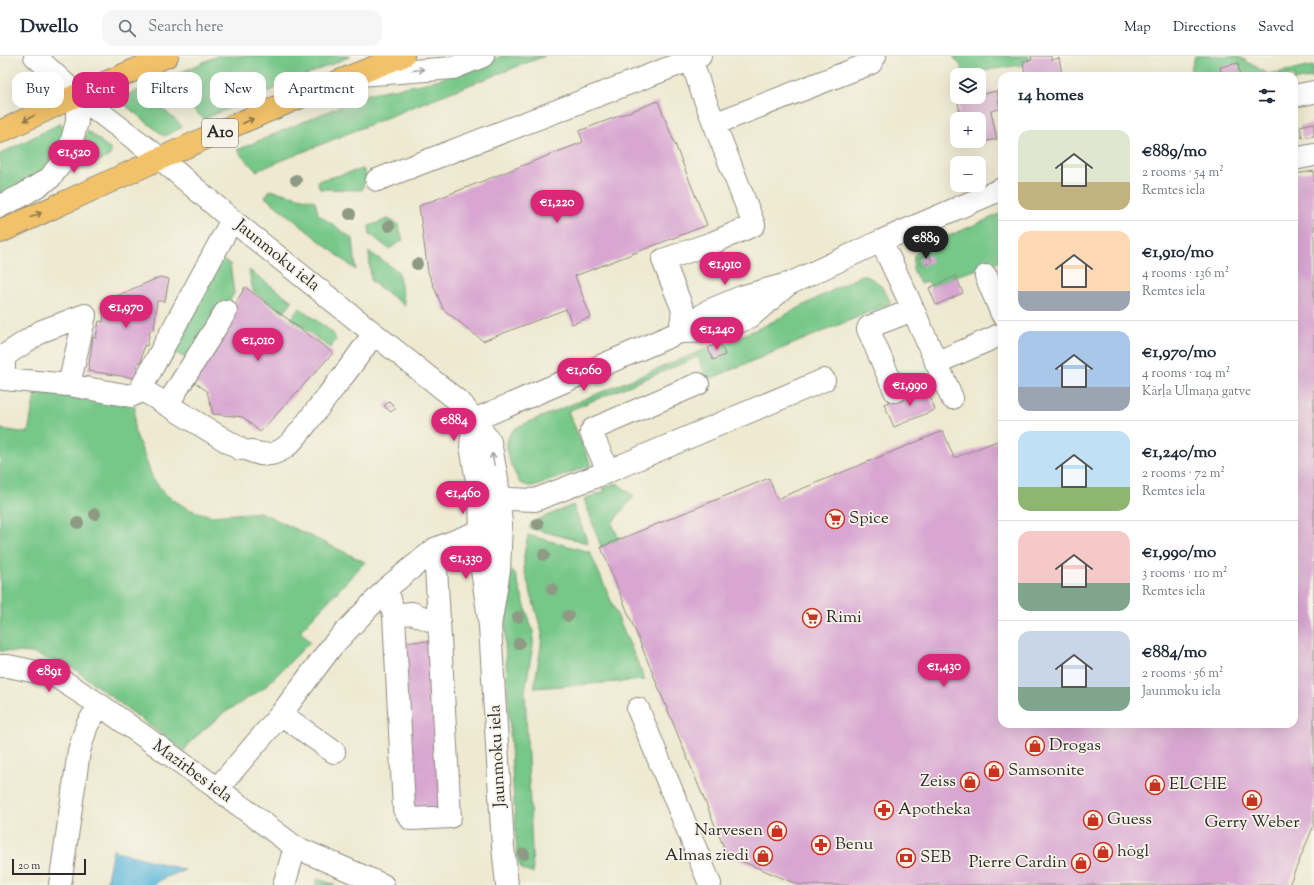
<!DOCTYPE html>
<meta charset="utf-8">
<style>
body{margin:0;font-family:"Sorts Mill Goudy",serif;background:#f6f6f7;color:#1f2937;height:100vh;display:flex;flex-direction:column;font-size:15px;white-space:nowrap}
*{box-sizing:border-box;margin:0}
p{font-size:13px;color:#747a83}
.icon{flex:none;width:22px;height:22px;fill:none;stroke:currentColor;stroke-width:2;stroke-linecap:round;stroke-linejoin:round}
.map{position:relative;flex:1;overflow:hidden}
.panel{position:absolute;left:998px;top:16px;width:300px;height:656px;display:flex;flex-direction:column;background:#fff;border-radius:12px;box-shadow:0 4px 16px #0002}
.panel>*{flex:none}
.hud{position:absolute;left:12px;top:16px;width:380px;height:36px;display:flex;gap:8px}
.fabs{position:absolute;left:950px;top:12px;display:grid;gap:8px}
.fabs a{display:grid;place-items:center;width:36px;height:36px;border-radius:8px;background:#fff;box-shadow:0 4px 16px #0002;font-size:20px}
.scale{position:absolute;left:12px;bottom:10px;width:74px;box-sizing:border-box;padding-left:4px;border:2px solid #2b2b2b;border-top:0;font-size:11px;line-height:14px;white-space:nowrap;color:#2b2b2b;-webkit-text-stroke:3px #f7f3e8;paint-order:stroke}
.price{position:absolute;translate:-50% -34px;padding:0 9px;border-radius:14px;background:#db2777;color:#fff;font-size:13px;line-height:26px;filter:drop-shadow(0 1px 2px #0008)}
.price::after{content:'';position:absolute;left:50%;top:24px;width:12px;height:9px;margin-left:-6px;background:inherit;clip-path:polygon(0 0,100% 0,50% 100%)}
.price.selected{background:#222;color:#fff}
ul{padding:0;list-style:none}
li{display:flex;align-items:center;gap:12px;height:100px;padding:0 20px}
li+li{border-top:1px solid #e0e1e3}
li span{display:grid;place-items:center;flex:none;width:112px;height:80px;border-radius:12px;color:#555}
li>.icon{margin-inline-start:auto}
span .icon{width:48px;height:48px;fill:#fffc;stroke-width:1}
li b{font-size:17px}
h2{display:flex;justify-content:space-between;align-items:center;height:48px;padding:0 20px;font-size:17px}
.tag{padding:0 14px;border-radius:12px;background:#fff;box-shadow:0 4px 16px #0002;font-size:14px;line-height:36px}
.tag.selected{background:#db2777;color:#fff}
header{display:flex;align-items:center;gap:24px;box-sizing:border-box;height:56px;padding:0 20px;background:#fff;border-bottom:1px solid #e0e1e3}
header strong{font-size:19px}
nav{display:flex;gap:22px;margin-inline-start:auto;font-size:14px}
.search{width:280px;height:36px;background:#f6f6f7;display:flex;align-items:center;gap:10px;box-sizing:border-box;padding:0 14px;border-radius:12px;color:#747a83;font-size:15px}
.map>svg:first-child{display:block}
.green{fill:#76c788;stroke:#50795a}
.water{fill:#5fb9dc;stroke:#457284}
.building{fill:#d8a6d1}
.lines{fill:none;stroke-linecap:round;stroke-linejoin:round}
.minor-casing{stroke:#8c8a7e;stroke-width:24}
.highway-casing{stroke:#8c8a7e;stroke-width:24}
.minor{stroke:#fff;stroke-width:22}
.highway{stroke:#f2c26a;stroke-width:22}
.tree{fill:#8f9a85}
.oneway{stroke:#a0a0a0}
.oneway2{stroke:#8e764a}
.labels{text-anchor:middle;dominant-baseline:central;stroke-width:3.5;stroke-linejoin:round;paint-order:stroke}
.shield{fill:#f7f3e8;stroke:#686764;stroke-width:1}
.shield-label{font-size:16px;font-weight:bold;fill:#2b2b2b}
.street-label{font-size:17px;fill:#2b2b2b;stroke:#f7f3e8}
.poi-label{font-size:17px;fill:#2b2b2b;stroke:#f7f3e8;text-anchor:start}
</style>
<header>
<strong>Dwello</strong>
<div class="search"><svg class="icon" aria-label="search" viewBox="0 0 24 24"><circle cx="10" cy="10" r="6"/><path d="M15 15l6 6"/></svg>Search here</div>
<nav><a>Map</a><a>Directions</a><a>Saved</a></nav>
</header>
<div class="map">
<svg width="1314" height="829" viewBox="0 0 1314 829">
<rect width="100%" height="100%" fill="#f7f3e8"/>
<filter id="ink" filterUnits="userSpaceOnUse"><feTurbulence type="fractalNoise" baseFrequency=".025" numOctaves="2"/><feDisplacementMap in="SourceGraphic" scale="8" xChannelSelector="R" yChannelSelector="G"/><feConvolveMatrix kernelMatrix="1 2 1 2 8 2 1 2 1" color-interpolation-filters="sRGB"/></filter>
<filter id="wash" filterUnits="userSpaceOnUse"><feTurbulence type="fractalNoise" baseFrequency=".012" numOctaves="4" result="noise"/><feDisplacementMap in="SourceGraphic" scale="16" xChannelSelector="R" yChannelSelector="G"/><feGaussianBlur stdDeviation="0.9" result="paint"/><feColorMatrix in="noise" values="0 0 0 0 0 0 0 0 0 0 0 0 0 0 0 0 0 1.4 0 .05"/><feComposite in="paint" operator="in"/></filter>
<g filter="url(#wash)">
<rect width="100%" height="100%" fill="#eee9d0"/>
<path class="green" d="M217,0H351L204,63L160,26Z
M502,0H545L430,44L256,115L237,94L371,37L422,28L440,23Z
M953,0H1029V8L962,18L961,10Z
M1195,0H1237L1268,18L1314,10V21L1294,25V20H1189Z
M141,33L183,71L164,80L117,43Z
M61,67L64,74V85L36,123L0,140V98Z
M87,76L91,77L111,94L110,100L77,115L74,112L81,94Z
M363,113L366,120L362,134L320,133L317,125Z
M270,134L315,145L318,158L353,183L356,214L265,141Z
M1002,157V205L956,220L931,231L928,225L920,228L913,213L914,199L921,192Z
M388,163L398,168L403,184L389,193L370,178L369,170Z
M369,196L398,215L405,250L371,225Z
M220,203L230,208L234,237L227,249L189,304L176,297L154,329Z
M249,214L292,245L284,257L253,235Z
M862,219C881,225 882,231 891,247L707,324L698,301L568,355L591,409L536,430H528L520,427C511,410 497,385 517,371L708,292L713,304L720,286L736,282L762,271Z
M300,252L333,277L336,284L330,292L290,262Z
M76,336L135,351L134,373L153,423L166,439L188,453L212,460L260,456L365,506L300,575L310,586L264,632L221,659L190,686L184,695L73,612L32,597L0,595V373L28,377L35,338Z
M617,427L634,440L612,467L619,483L601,491L584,443L605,435L603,432Z
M573,449L588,487L529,472L532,466Z
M528,479L590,496L645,624L534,632L541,590L542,577L524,513V499Z
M512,514L515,518L533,576V589L525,635L533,817C520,815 520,811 517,800L505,588L507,538Z
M318,823L335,829H315Z"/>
<path class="water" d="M113,794L185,814L164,822L153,829H106Z"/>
<g id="blocks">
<path class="building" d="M1031,0H1051V4L1059,2L1062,18L1071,17V20H1025L1023,5L1032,4Z
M1238,7L1240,20H1222L1220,11Z
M997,35L1000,53L991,55L997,83L962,90L961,85H979V63H956L955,56L960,55L957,43L968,41H979V39Z
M658,45L707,169L575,220L591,261L572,268L566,253L483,285L443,253L428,216L419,150L583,86L579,75Z
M1314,67V80L1302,82L1300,70Z
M1314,115V769L1289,829H799L727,799L601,491L769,422L777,443L943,375L954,402L1002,383V668H1294V118Z
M929,198L932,206L922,210L919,202Z
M956,220L963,237L936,249L929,232Z
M160,221L169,223L165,245H157L154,274H150L147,290L144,289L141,306H138L135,322L88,315L93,281L96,282L99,265L103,266L105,245Z
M245,231L333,297L260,376L243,361L213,358L207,335L192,324Z
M720,286L725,299L713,304L708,292Z
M926,330L935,354L894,371L884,348Z
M389,345L396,352L391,356L384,350Z
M437,585L445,754L412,755L405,586Z"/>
</g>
</g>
<g filter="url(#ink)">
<use href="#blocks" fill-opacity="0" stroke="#8c8a7e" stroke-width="1"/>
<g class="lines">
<defs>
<path id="minor" d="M35,0L77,39L161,103L232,164L462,348L490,386L497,423L501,468L499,514L490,570
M360,19L453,12L483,0
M1294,40L1314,36
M714,68L871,7L875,0
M1294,101L1299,102L1314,99
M377,124L700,0
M0,150L21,140L50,122L68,98L77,66V39
M881,185L907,240L952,342
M986,220L1002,258
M680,276L683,254L663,204L712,187L754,169L702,36L690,0
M680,276L717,275L750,261L785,231
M936,307L1002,278
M69,329L85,259L42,275L4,300V323L69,329L131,340L139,336L232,164
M141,333L240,393
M895,335L868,273L869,271L913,254
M167,349L226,255
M474,364L680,276L708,255L744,240L791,227L881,185L1002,133
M474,364L471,390L480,442L482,514L490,570L503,790L507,829
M251,395C262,400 272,400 283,393C295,385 306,367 315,356C335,330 356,305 373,278
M608,415L591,376L593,373L698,328
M484,442L535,444L597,420L824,324
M435,493L450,761L411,763L404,753L394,559L387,532L435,493L480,475
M394,559L412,557L439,568
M0,610H8L55,620L100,649L211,728L295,791L383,829
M638,653L710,828
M281,658L334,696
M217,733L281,658L332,590L387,532
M60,829L79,695L87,669L100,649
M284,829L295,791"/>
<path id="highway" d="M0,76L77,39L167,0
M0,176C133,115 266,52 403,0"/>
</defs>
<use href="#minor" class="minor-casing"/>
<use href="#highway" class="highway-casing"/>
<use href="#minor" class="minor"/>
<use href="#highway" class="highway"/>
</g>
<g class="tree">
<circle cx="296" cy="124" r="6"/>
<circle cx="350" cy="158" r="6"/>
<circle cx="389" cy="170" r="6"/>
<circle cx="417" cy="208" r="6"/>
<circle cx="95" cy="458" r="6"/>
<circle cx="78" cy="467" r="6"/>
<circle cx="538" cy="468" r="6"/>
<circle cx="544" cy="499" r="6"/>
<circle cx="552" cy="533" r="6"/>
<circle cx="568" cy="560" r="6"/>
<circle cx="518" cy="561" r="6"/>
<circle cx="519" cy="587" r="6"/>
<circle cx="524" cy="798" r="6"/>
</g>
<defs><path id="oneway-shaft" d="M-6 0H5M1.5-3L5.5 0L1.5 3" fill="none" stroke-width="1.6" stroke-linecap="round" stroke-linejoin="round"/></defs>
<g class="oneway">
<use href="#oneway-shaft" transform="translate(418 14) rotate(-5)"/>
<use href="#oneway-shaft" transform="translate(493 403) rotate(-101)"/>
</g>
<g class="oneway2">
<use href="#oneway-shaft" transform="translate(29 62) rotate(154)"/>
<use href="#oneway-shaft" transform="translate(248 65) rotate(-24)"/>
<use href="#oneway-shaft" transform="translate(36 159) rotate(-24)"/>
</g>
</g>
<defs>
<symbol id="supermarket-ring" viewBox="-11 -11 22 22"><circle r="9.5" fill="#f7f3e8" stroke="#c8321e" stroke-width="1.5"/><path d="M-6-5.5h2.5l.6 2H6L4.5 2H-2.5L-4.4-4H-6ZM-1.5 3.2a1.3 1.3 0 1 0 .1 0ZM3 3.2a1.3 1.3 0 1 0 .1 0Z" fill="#c8321e"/></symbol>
<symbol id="shop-ring" viewBox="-11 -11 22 22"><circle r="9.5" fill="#f7f3e8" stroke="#c8321e" stroke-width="1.5"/><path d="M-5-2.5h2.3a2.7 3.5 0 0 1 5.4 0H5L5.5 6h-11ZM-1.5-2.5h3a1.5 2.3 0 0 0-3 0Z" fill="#c8321e"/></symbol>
<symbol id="pharmacy-ring" viewBox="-11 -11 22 22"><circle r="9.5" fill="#f7f3e8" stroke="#c8321e" stroke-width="1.5"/><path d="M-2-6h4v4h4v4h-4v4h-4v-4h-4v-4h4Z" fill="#c8321e"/></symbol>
<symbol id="bank-ring" viewBox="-11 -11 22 22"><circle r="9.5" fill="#f7f3e8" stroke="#c8321e" stroke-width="1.5"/><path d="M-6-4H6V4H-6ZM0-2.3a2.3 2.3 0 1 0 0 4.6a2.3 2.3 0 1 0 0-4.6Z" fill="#c8321e"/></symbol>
</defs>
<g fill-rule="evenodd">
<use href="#supermarket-ring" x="824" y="452" width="22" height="22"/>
<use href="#supermarket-ring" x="801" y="551" width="22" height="22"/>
<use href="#shop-ring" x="1024" y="679" width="22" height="22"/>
<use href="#shop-ring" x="983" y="704" width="22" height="22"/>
<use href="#shop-ring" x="959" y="715" width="22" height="22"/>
<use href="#shop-ring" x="1144" y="718" width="22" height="22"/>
<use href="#shop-ring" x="1241" y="733" width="22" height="22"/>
<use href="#pharmacy-ring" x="873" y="743" width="22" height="22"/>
<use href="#shop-ring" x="1082" y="753" width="22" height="22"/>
<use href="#shop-ring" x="766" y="764" width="22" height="22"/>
<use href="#pharmacy-ring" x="810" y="778" width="22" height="22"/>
<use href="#shop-ring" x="1092" y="785" width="22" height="22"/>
<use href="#shop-ring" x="752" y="789" width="22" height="22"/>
<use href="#bank-ring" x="895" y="791" width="22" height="22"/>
<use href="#shop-ring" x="1070" y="796" width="22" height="22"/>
</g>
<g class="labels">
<rect class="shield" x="202" y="63" width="36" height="28" rx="3"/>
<g class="shield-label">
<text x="220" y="77">A10</text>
</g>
<g class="street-label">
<text transform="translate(277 200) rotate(39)">Jaunmoku iela</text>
<text transform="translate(498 700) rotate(-93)">Jaunmoku iela</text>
<text transform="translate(192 716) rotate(36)">Mazirbes iela</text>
</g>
<g class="poi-label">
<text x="849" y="463">Spice</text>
<text x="826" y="562">Rimi</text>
<text x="1049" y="690">Drogas</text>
<text x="1008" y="715">Samsonite</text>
<text x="956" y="726" text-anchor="end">Zeiss</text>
<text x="1169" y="729">ELCHE</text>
<text x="898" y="754">Apotheka</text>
<text x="1107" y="764">Guess</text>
<text x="1252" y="767" text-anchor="middle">Gerry Weber</text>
<text x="763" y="775" text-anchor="end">Narvesen</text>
<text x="835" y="789">Benu</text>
<text x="1117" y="796">hōgl</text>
<text x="749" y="800" text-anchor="end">Almas ziedi</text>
<text x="920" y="802">SEB</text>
<text x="1067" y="807" text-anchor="end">Pierre Cardin</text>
</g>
</g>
</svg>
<div class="fabs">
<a><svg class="icon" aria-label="layers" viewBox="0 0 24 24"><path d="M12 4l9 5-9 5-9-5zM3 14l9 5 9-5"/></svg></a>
<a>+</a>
<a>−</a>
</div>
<div class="scale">20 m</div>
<b class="price" style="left:74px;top:118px">€1,520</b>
<b class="price" style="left:557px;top:168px">€1,220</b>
<b class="price selected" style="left:926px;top:204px">€889</b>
<b class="price" style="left:725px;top:230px">€1,910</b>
<b class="price" style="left:126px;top:273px">€1,970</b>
<b class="price" style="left:717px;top:295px">€1,240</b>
<b class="price" style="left:258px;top:306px">€1,010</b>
<b class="price" style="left:584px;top:336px">€1,060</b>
<b class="price" style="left:910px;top:351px">€1,990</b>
<b class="price" style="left:454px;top:386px">€884</b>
<b class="price" style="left:463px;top:459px">€1,460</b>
<b class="price" style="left:466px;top:524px">€1,330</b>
<b class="price" style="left:944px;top:632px">€1,430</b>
<b class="price" style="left:49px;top:637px">€891</b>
<div class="hud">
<a class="tag">Buy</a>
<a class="tag selected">Rent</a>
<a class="tag">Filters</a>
<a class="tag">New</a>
<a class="tag">Apartment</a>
</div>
<section class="panel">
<h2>14 homes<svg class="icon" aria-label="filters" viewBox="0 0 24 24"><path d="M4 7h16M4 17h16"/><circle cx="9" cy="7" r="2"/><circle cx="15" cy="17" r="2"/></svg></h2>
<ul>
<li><span style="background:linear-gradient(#dfe7d0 65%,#c2b280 0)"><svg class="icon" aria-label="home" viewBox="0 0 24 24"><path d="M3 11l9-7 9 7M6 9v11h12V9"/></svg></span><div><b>€889/mo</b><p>2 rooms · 54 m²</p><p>Remtes iela</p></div></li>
<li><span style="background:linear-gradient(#ffd9b3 75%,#9aa5b1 0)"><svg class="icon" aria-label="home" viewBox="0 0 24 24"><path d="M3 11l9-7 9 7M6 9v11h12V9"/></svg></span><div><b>€1,910/mo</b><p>4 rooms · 136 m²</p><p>Remtes iela</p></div></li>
<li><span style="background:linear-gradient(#a9c7e8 70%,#9aa5b1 0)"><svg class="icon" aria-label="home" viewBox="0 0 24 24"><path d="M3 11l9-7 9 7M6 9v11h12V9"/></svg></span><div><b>€1,970/mo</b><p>4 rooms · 104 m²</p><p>Kārļa Ulmaņa gatve</p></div></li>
<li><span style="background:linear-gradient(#bfe0f5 70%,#8fb573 0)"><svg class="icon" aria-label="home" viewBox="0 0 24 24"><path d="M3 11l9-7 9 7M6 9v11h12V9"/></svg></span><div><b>€1,240/mo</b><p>2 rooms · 72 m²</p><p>Remtes iela</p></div></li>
<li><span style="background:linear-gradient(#f6c9c9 65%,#7fa58c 0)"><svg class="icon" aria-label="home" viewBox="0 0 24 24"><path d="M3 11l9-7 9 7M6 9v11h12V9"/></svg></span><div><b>€1,990/mo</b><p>3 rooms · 110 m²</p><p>Remtes iela</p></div></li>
<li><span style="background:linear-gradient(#c9d6e8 70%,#7fa58c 0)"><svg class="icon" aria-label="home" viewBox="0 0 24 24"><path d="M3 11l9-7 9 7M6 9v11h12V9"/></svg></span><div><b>€884/mo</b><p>2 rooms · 56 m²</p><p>Jaunmoku iela</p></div></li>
</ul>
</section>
</div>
